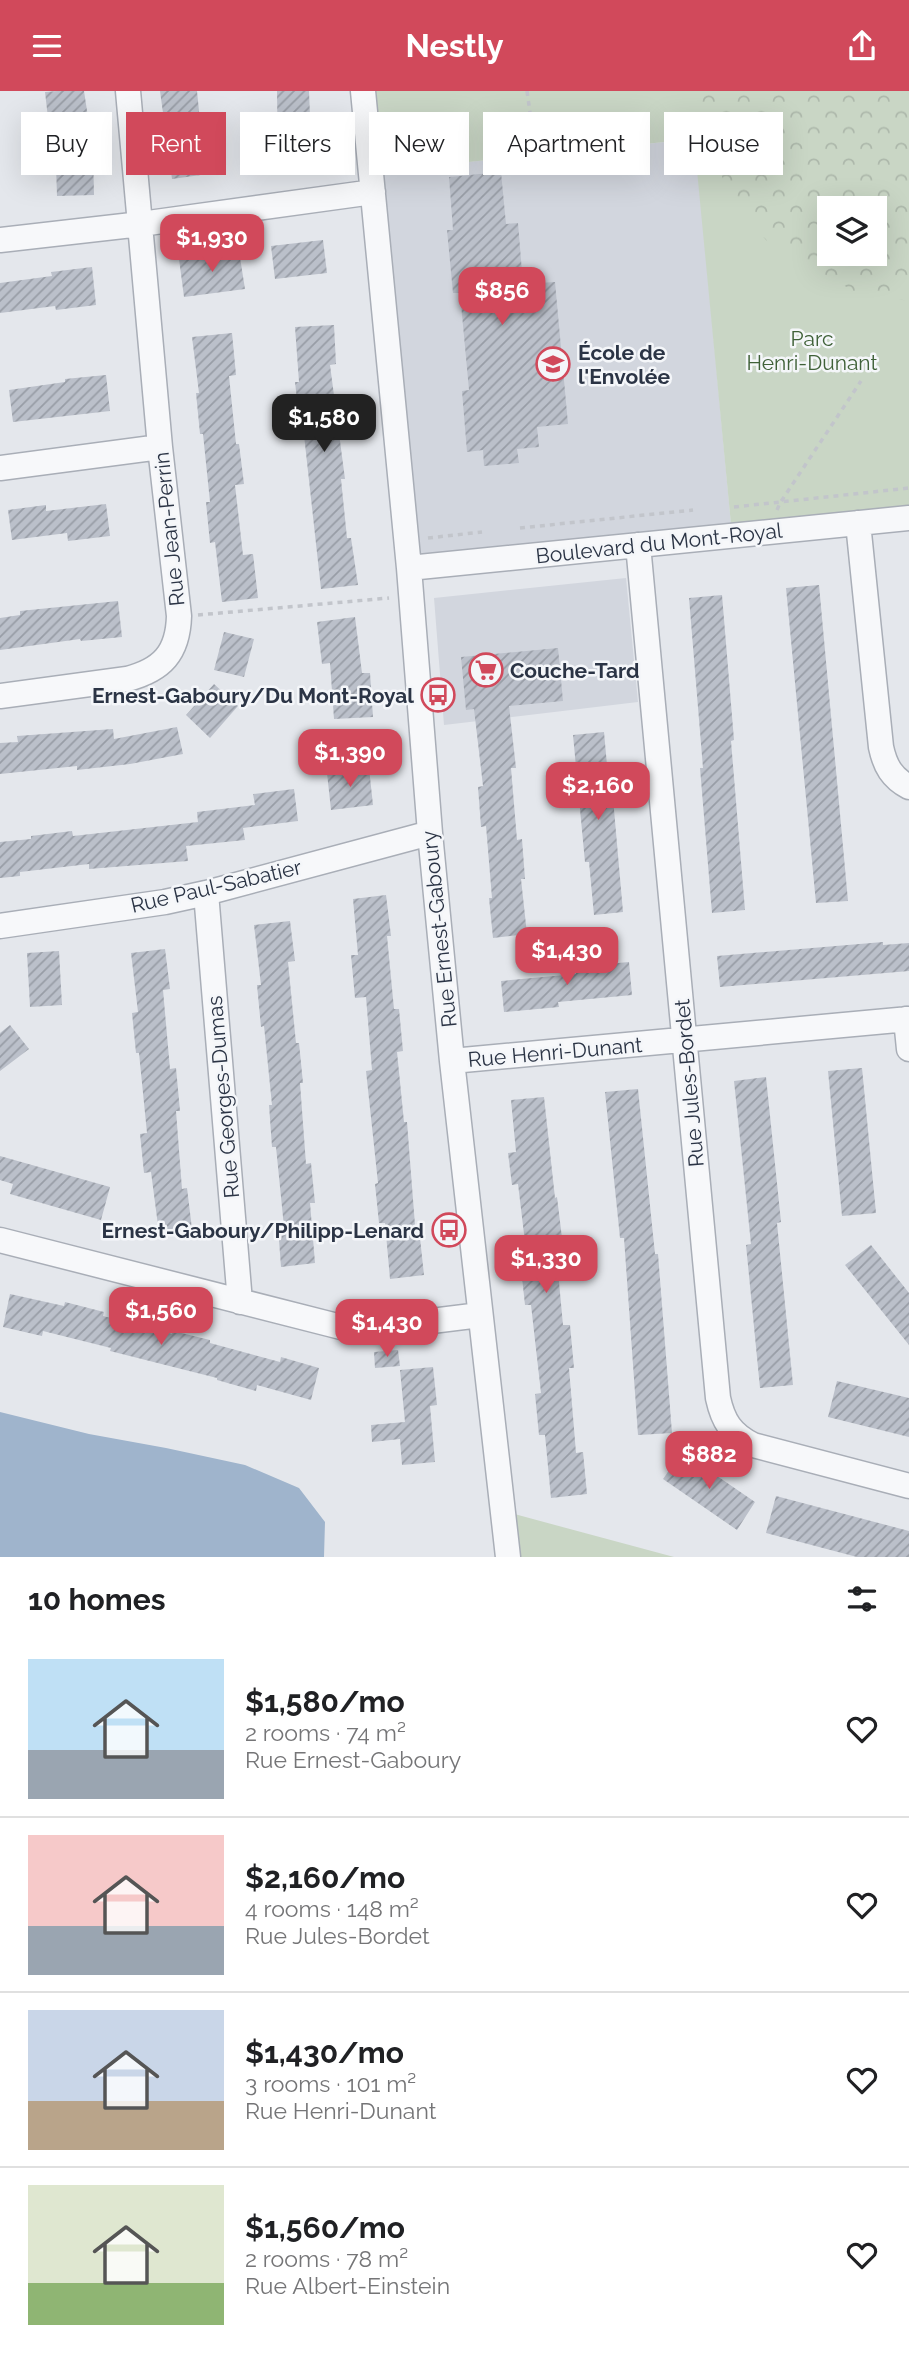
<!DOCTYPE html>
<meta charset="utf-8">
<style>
body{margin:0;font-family:Raleway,sans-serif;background:#f6f6f6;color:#202124;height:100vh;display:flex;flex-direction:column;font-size:26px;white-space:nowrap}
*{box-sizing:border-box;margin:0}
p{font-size:23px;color:#757577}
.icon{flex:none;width:38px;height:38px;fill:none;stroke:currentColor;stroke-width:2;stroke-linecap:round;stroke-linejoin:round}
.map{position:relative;height:1466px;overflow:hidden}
.details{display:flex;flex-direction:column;background:#fff;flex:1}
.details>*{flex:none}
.hud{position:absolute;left:21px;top:21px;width:868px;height:63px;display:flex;gap:14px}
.buttons{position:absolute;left:817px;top:105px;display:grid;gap:14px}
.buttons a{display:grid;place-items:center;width:70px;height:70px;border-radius:0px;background:#fff;box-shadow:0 7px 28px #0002;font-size:35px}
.price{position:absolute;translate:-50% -60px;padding:0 16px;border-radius:14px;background:#d1495b;color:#fff;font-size:23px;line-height:46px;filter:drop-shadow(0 2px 4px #0008)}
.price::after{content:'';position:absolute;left:50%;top:42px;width:21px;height:16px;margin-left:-10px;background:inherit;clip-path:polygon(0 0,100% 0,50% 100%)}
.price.active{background:#222;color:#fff}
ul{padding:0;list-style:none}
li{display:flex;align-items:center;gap:21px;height:175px;padding:0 28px}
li+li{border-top:2px solid #e0e0e0}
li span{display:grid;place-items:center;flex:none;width:196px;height:140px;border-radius:0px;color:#555}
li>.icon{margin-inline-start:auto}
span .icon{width:84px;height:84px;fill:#fffc;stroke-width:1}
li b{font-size:30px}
h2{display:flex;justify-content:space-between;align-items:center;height:84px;padding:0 28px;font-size:30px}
.chip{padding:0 24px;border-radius:0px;background:#fff;box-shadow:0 7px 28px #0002;font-size:24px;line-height:63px}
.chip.active{background:#d1495b;color:#fff}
header{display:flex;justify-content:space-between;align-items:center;height:91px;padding:0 28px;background:#d1495b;color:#fff;font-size:32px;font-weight:700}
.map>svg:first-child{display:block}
.built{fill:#d2d6de}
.green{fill:#c9d6c5;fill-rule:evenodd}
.forest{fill:url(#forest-crowns);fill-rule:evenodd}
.water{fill:#9fb4cc}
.building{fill:url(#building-hatch)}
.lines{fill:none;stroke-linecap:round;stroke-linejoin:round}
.street-casing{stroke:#a9aeb7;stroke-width:27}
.path{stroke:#c2c5cb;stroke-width:3.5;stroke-dasharray:5 5;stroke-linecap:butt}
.street{stroke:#f7f8fa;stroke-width:24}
.labels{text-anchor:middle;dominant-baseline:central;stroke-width:5;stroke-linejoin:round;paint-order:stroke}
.park-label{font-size:21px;fill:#3f6138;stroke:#f4f6f9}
.poi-label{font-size:21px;font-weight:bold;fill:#2b3445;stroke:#f4f6f9;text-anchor:start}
.street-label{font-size:21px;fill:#2b3445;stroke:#f4f6f9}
</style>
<header><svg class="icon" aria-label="menu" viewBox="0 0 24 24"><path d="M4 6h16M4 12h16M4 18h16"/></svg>Nestly<svg class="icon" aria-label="share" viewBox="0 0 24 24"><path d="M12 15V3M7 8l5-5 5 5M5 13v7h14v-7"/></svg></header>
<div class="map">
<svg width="909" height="1466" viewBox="0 0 909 1466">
<defs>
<pattern id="forest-crowns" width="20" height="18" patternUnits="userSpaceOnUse" patternTransform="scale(1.75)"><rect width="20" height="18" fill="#c9d6c5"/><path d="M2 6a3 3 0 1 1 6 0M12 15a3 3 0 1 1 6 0" fill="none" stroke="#adb8ab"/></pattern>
<pattern id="building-hatch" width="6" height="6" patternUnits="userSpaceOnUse" patternTransform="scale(1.75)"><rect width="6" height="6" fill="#bbc0ca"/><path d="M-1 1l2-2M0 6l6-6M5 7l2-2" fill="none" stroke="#989da6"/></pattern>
</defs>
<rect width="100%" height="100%" fill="#e4e7ec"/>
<path class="built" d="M695,48L732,444L409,477L371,81Z
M626,487L638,611L444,634L434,507Z"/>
<path class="green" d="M363,0H909V427L732,444L694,48L371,81ZM830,117H875V163H830Z
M503,1420L674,1466H508Z"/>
<path class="forest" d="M685,0H909V210L857,202L768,151L733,114L696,18ZM830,117H875V163H830Z"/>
<path class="water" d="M0,1321L89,1343L166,1357L245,1374L299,1397L325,1431L324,1466H0Z"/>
<path class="building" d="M57,0H84L93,59L94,104L57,105L55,43L50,44L45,1Z
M160,0H197L201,40L209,38L215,82L172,88Z
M277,0H309L312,75L278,77Z
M501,81L506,133L518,132L523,193L555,191L568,333L537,336L539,356L517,358L519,372L484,375L483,359L467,361L462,300L469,299L460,202H453L447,139H453L449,86Z
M323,149L327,182L275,188L271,155Z
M239,160L245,198L184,206L179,168Z
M92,176L96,214L56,219L55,215L0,222V192L52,185L51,181Z
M334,234L336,273L330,274L345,388H341L347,447H351L358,494L321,498L303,335H300L295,291H299L295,236Z
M232,242L236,284L229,285L236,353H239L244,393L235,394L243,464L253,463L258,507L222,511L215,451L210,452L208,432L206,411H210L203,343H200L196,302H199L192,246Z
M106,284L110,320L13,331L9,299L65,291V288Z
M106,413L110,445L68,450L67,442L12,449L8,419L46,414V420Z
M819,494L848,810L816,812L786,497Z
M722,504L734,649L731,650L745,819L712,822L700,677H703L689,507Z
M118,510L122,546L81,550L80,548L0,559V527L20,524V520Z
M355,526L362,582H370L373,626L334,628L330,572L322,573L317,531Z
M224,541L254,548L244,586L214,579Z
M558,557L563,610L509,615L516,677H511L517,749L522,748L525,788H521L527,843L493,847L489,807H492L486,735L481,736L478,696L483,695L474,618L466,619L461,566Z
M214,593L238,615L210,647L186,624Z
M177,636L183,663L130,673L77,679V675L0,683V652L18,651L17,645L113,638L114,648Z
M604,641L609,696H612L623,821L594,824L589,771H585L573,644Z
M369,677L373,714L331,719L327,682Z
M294,698L298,730L243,737L245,749L186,755L188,770L89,778V773L20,781V785L0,787V751L31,748V745L72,740L73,745L198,731L197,721L255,714L253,703Z
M386,804L391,845H387L394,918H399L403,960L397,961L404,1031H407L416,1147H420L424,1184L390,1188L385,1132H379L375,1093L378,1092L366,980L372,979L366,906L355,907L351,864H358L353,808Z
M290,830L295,870L288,871L296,952H299L303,992H300L306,1073L311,1072L315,1112H310L315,1172L281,1176L278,1136H284L276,1056H272L269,1014H272L264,935L261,936L257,894H261L254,834Z
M883,851V854L909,852V880L720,896L717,865Z
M165,858L170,898L163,899L170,978L176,977L180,1020H176L182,1098L187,1097L192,1138L159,1142L151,1081L144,1082L140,1043L147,1042L139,962H136L132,922L138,921L131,862Z
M59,860L62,914L30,916L27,862Z
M629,871L632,904L558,911L559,916L504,921L501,890L576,883L575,876Z
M10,934L29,958L0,980V942Z
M862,977L876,1122L842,1125L828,980Z
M766,986L781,1131L777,1132L793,1294L760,1297L746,1154L751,1153L734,990Z
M638,998L655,1163H658L672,1342L638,1344L624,1147H620L605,1001Z
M544,1006L555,1107L557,1106L562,1147L555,1148L563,1234H570L574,1277H569L576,1362L583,1361L587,1403L551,1407L545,1344H539L535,1303L541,1302L531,1214H525L521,1177L528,1176L518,1093L512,1094L508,1062L516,1061L511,1009Z
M0,1065L110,1096L101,1129L10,1103L13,1093L0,1089Z
M871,1154L909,1202V1254L845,1174Z
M10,1203L64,1215L65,1211L104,1221L103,1225L172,1243L173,1240L210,1249V1252L280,1271L281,1266L319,1277L311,1309L257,1294L256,1300L217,1289V1287L110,1260L111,1257L43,1240L42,1245L3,1236Z
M398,1259L400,1275L375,1277L374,1261Z
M433,1276L437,1314L430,1315L435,1371L402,1374L400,1348L372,1351L371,1334L405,1331L400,1279Z
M837,1290L909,1307V1346L828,1326Z
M682,1361L755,1411L737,1439L663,1388Z
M776,1405L909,1440V1466H857L766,1442Z"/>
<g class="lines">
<defs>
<path id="street" d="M363,0L409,477L430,742L452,970L508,1466
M0,149L141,133L373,101
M0,377L160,356
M858,432L881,656C885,675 892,687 909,696
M638,454L718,1307C723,1330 731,1343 753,1354L909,1395
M409,477L909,427
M0,605L127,588C162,579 178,562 179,525L160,356L128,0
M206,802L240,1211
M0,835L165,811L206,802L430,742
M906,928L909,958
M452,970L909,928
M0,1149L345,1237L367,1238L480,1224"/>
</defs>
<use href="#street" class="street-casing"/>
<path class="path" d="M527,0L536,64
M734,416L909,397
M777,419L780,412L861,290
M520,437L693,419
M428,447L482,441
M198,524L389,507"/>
<use href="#street" class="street"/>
</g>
<defs>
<symbol id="school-ring" viewBox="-11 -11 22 22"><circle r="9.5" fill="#f4f6f9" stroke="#d1495b" stroke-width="1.5"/><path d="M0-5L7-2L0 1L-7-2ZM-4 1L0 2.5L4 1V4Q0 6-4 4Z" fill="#d1495b"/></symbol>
<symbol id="supermarket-ring" viewBox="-11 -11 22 22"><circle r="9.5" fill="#f4f6f9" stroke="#d1495b" stroke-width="1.5"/><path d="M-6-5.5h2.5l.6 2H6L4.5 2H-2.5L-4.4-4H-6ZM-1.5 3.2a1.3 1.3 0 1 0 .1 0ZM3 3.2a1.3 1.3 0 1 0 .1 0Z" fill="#d1495b"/></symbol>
<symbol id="bus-ring" viewBox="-11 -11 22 22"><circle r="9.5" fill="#f4f6f9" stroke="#d1495b" stroke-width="1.5"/><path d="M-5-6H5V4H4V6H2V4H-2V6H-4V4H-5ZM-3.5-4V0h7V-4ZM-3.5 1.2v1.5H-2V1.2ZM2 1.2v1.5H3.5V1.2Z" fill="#d1495b"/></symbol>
</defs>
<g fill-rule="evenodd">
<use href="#school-ring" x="534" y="254" width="38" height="38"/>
<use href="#supermarket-ring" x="467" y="560" width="38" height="38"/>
<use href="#bus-ring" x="419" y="585" width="38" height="38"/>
<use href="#bus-ring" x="430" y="1120" width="38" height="38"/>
</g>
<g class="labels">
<g class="park-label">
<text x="812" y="247">Parc<tspan x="812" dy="24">Henri-Dunant</tspan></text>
</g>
<g class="poi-label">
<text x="578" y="261">École de<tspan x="578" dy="24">l'Envolée</tspan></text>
<text x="510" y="579">Couche-Tard</text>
<text x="414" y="604" text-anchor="end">Ernest-Gaboury/Du Mont-Royal</text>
<text x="424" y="1139" text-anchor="end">Ernest-Gaboury/Philipp-Lenard</text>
</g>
<g class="street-label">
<text transform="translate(169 438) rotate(-96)">Rue Jean-Perrin</text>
<text transform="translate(659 452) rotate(-6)">Boulevard du Mont-Royal</text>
<text transform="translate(216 795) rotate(-13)">Rue Paul-Sabatier</text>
<text transform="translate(439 838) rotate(-96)">Rue Ernest-Gaboury</text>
<text transform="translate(555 961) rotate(-5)">Rue Henri-Dunant</text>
<text transform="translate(689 992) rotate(-95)">Rue Jules-Bordet</text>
<text transform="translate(223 1006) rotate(-95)">Rue Georges-Dumas</text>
</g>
</g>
</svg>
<div class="buttons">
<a><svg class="icon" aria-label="layers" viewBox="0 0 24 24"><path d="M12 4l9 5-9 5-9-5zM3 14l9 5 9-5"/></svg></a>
</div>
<b class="price" style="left:212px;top:183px">$1,930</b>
<b class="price" style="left:502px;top:236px">$856</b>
<b class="price active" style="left:324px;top:363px">$1,580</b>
<b class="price" style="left:350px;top:698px">$1,390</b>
<b class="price" style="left:598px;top:731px">$2,160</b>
<b class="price" style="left:567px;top:896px">$1,430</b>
<b class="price" style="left:546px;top:1204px">$1,330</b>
<b class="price" style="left:161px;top:1256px">$1,560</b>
<b class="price" style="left:387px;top:1268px">$1,430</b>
<b class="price" style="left:709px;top:1400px">$882</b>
<div class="hud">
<a class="chip">Buy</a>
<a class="chip active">Rent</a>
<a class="chip">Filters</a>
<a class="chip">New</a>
<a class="chip">Apartment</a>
<a class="chip">House</a>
</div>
</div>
<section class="details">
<h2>10 homes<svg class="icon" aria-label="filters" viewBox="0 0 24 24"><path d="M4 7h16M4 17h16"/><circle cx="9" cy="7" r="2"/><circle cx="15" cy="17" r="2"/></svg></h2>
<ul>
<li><span style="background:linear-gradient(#bfe0f5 65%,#9aa5b1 0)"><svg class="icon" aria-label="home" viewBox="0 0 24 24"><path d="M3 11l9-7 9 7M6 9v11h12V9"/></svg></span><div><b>$1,580/mo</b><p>2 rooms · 74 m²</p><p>Rue Ernest-Gaboury</p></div><svg class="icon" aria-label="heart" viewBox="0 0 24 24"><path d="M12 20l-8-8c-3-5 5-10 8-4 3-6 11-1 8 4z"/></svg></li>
<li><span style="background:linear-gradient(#f6c9c9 65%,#9aa5b1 0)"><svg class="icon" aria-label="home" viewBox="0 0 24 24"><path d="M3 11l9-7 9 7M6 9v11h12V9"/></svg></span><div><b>$2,160/mo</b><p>4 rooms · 148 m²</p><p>Rue Jules-Bordet</p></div><svg class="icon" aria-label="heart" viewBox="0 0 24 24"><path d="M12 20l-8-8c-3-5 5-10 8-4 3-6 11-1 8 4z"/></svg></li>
<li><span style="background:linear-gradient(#c9d6e8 65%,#b9a48a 0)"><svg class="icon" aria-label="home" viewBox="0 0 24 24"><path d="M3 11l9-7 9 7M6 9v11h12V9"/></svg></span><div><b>$1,430/mo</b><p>3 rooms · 101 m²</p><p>Rue Henri-Dunant</p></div><svg class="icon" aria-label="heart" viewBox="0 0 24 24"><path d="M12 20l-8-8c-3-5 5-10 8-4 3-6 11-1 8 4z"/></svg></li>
<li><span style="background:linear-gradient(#dfe7d0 70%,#8fb573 0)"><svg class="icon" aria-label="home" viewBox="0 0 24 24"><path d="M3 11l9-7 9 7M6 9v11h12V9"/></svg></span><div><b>$1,560/mo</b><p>2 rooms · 78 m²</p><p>Rue Albert-Einstein</p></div><svg class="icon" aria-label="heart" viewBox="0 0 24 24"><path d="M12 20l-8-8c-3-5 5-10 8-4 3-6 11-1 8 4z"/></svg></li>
</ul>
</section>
